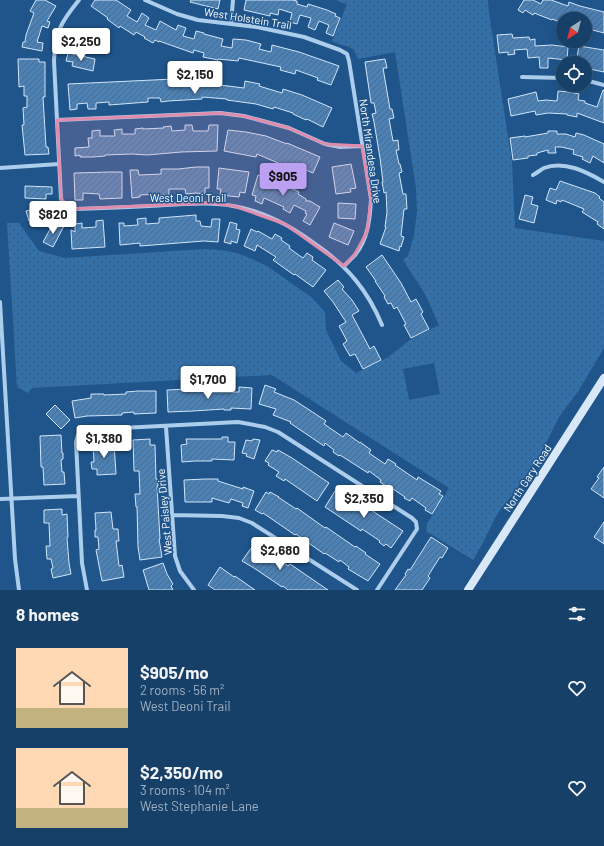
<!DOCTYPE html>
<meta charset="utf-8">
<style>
body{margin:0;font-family:Barlow,sans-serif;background:#20476e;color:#f1f3f6;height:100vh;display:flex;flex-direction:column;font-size:15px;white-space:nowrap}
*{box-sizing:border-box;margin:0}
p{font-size:13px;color:#9eafc0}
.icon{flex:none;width:22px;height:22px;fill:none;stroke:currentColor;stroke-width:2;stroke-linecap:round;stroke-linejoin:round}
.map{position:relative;height:590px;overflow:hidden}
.drawer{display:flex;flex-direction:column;background:#174068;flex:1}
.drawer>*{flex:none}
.needle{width:26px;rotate:216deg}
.controls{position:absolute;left:556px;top:12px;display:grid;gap:8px}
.controls a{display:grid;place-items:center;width:36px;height:36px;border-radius:50%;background:#174068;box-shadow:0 4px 16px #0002,0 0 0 1px #36597c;font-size:20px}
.price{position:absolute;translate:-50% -34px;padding:0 9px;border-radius:4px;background:#fff;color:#222;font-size:13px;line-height:26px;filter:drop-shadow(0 1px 2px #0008)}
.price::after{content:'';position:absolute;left:50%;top:24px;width:12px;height:9px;margin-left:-6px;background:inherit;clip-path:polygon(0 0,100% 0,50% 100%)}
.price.current{background:#bca0f2;color:#111}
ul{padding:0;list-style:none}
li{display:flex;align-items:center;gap:12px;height:100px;padding:0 16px}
li span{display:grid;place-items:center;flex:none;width:112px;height:80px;border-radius:0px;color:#555}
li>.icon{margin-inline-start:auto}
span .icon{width:48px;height:48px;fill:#fffc;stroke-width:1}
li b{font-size:17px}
h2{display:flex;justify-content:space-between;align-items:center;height:48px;padding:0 16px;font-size:17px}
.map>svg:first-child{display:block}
.grass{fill:url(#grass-dots);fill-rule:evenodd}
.building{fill:url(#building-hatch);stroke:#d1e5f9}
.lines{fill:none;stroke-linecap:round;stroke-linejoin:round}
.minor{stroke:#accdec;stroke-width:4}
.secondary{stroke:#d8e8f9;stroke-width:8}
.marked{fill:#e08cad;fill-opacity:0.2;stroke:#e08cad;stroke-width:3;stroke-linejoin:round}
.labels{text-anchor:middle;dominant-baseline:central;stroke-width:3;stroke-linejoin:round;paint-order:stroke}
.street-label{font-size:11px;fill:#fff;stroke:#1f558b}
</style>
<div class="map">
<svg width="604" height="590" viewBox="0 0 604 590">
<defs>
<pattern id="grass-dots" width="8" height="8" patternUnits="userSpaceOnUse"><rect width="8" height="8" fill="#3370a9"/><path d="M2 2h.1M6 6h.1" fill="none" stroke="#425a71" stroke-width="1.8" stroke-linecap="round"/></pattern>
<pattern id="building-hatch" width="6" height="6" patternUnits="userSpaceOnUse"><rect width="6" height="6" fill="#4c81b5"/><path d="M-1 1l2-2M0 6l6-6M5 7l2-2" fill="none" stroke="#4c6986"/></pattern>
</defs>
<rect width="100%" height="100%" fill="#1f558b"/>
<path class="grass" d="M337,0H488L489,13L512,163L515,228L604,241V348L579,390L559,417L541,453L515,492L501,508L494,520L483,543L473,560L426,531L427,524L449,488L272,375L32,388L28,393L17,387L7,223H19L39,251L65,258L204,249L221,250L237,253L252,259L267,266L311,297L325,312L326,330L341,361L356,373L387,358L410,340L439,325L425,294L403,260L408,256L414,235L417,212L416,188L395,52L358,59L356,54L353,49L347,46L341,45L332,41L347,4L337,1ZM434,363L440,394L409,400L403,369Z"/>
<path class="building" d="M36,0H45L56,6L47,21L50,22L48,28L42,26L37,42L43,43L42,51L22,47L23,42H25L26,35L34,13L30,11Z
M95,0H116L131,10L127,16L137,22L142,13L149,18L145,25L156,30L160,21L176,30L178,25L186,28L183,36L194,39L196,31L204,33V34L223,39L221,46L232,48L233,39L246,40L261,44L259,49L271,52L272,45L299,52L339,66L331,85L317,80L318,78L296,70L295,74L280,70L281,67L239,58L238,61L218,59V60L203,57L204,53L194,50L193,53L159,41V42L155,40L153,43L144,38L145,37L136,32L134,35L120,26L119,28L107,19L108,18L91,6Z
M191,0H220L218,9L190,2Z
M246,0H292L297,1V4L307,7L308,4L327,10L336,14L335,16L340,18L333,36L326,33L329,25L319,21L315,30L308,27L311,18L300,15L297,24L290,22L292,13L279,9L278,15L270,13V16L244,10Z
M524,0H533L541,4L543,0H551L568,6L569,2L580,6L604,12V33L585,28V19H563V23L552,19V20L534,13L533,15L525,10L523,13L518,10Z
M79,29L98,35L96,41L94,40L92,46L69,38L72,31L78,33Z
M512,34L513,38L529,37L530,40L535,39V46L552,45L568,47L567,60L548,58V68H540L539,57L528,58L527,49L514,50L515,54L508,55V52L499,53L497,35Z
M579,46L604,50V72L585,68V63H576Z
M68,53L95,59L93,71L72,66L73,62L66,61Z
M18,59H39V62H45V97H43L46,147H48L49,154L25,155L22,125H24L23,108L27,107V96H24V86L19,87Z
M385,59L387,68H383L390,109H392L394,118L389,119L393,141L398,140L399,150H396L399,164H400L402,172L399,173L403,194H406L407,209H404L401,236L404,237L401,247L400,246L399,251L380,244L386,227H385L387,212L386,192L384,193L382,182H383L380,158L374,122L372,114L376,113L374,103H371L365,62Z
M174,77H201V80L220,81V85L244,88L245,81L260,84L259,86L282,93L283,89L302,95L332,108L323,127L307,119L306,120L293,114V113L274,107L273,109L256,104L227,100V99L202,97V99L168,101L161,102L160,98H148V102L109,105V102L96,103V109H88L87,103L77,104V109L70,110L68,84L174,79Z
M603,90H604V123L577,113V117L567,115V114L548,113L536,115L535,111L511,116L508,99L536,92L538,101L546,100L557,101L558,91L569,92L579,94L578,100L585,101V103L597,107Z
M185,125H192L193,131H208L209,125H218L217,151L181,152L147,155L132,154L105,155V156L93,157H80V155L75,156V148L89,147L88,138H92V131L100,130V136H115L114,130L122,129V134H135V129L143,128V129L164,128L163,127L171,126L172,131L185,130Z
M228,130L246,132L266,136L287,144V143L320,157L313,173L294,165L292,170L278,163L257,154L256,157L224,151Z
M548,131H557V134H566L575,137L576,133L584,135L604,144V163L593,156L590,163L582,159L583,157L573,154L574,150L562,147H555L556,153H548V150L537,153V155L528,156V158L513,160L510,138L525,136V137L548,133Z
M351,164L356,188L350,189L351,192L336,194L332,167Z
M196,167H209V188H205V194L196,193L186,194L185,189H169V196L160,195V194L140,195V197L132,198L130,170H138L139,175L161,174V169H178Z
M219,168L249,172L245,193L240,192L239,197L220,195L221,189H217Z
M110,172H122V198L100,199L99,194L83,193V200H75L74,173Z
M258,175L270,178V179L293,189L299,192L298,194L306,199V201H310L320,207L310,225L303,221L307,214L305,213L306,211L294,205L290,213L283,209L284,207L264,198L262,204L255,201L256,196L252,195Z
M560,181L595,193L600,197L599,198L604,202V229L597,224L598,222L582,212L584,209L562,200L561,202L557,200L556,204L546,200L550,188L556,190Z
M25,186L52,187V194H46V199L25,198Z
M525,195L533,197L531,204L538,206L534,223L519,219Z
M338,203L356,204L355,219L338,218Z
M47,206L50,213L37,217L39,219L29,221L26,211Z
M196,215V221H200L201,226L211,227L212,219H220L218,242L204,241L140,246V243L120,245L119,223H124V226L138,225L137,219L146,218V224L159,223V218Z
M103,220L105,247L72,249L71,230L75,232V224L82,223V228L96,227V221Z
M230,222L237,224L236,229L240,230L237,243L231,241V244L224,242Z
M58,223L64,226L53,247L43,242L53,224L54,229Z
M334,223L354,231L348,245L329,237Z
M251,229L257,232L258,231L272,239L275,234L282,238L281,240L290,246L289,248L300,256L303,258L307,253L313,257L312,260L326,270L313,287L295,274L294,275L273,260L276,257L257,245L255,251L244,246Z
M382,255L401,283L411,302L416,299L423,312L421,314L429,329L411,338L404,325L406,324L397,307L394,309L391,303L388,304L384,297L385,296L375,281H376L366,267Z
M338,280L344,287L342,289L352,300L359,311L352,315L370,349L374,346L381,360L363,369L355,354L350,356L343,344L347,341L339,326L346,322L333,302L324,291Z
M265,385L276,389L274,392L294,400L314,413L326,421L324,424L343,437L346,433L360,443V442L371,450L369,453L385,464L388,459L396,464L395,465L417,480L418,477L441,491L439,494L443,496L432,514L425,510L426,508L412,498L410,501L404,498L405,497L387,485L386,486L380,482L381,480L369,471L368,473L340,455L339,456L333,452L334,450L325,443L324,446L290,423L291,422L273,415L276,409L259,404Z
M239,387L252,388L251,409L231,408V410H224V409L193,411L168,412L167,390L213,388V392H239Z
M138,391H156V413L134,414V412L122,413V415L87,416L75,418L72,401L91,398V394H104V395L126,394V392Z
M55,405L70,420L61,429L46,414Z
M61,435L62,453H63V459L61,460L62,472H64L65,484L44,485L43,467H41L40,436Z
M222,437H228V442H235L234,460L212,459V461H195L182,462L181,445L187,444L186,439H222Z
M150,439V445H155L156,479H157L158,486H157L160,539H159L162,557L140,560L138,547L137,507H136L135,494H140L139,471H134L133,440Z
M253,439L260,440L254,459L246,456L247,454L242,453L246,440L252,441Z
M114,443L116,474L97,475V469H92L91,462H94L93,444Z
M272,450L277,452L278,450L292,458L329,483L317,501L285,479L284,481L276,476L279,472L268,465L269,463L265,461Z
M604,467V498L591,489L599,478L597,477Z
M205,479H218V481L243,489V487L254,491L248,508L242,506L243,503L231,499L229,503L212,498V502H185L184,480Z
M335,491L350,501L352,497L358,501L357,503L366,509L368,507L374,511V512L403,531L391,548L386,544L384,546L379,542L380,541L362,529L361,531L325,507Z
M266,492L269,494L270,492L279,497H278L296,509L297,508L325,528L326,527L355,547L356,546L366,553L365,554L380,564L368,581L348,569L349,567L340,560L339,562L325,553L324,554L296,534L295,535L263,513L262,514L255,510Z
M62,509V515L67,514L68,537L67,538L69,563L71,574L53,578L51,569L53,568L51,559H47L46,546H50L49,523H44V510Z
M111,512L113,529H118L119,541H116L119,566L122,565L124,577L102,581L96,550L99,549L98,537H95V530H96L95,513Z
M604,522V544L594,537Z
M431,537L448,548L442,558L440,557L428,576L430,578L422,590H395L406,575L405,574L408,569L410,570Z
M254,544L258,546L259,544L288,566L290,564L328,590H288L283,586L282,587L254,568L242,561Z
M163,563L167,574L173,584L171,586L173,590H149L143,570Z
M220,567L234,577L235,576L255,590H215L208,585Z"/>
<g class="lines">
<path class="minor" d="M79,0C61,22 55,32 54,61L61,199L65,206L72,209C103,208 135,207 166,205C189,204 211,202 233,206C265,211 293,227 318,246C348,267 368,291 382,325
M145,0L177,14L198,20L257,27L304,37L340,50L347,54L349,61L371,199C370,219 368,239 355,255C351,259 347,263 344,266
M231,24L233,0
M522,77L563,78
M585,80L604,85
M57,120L220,113L244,116L289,128L325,144L340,147L362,146
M0,168L59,164
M533,175C537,173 540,170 544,168C564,160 587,172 604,182
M0,302L15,559L19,590
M166,427L175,556L180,571L194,590
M0,499L78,496
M172,515L222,516L239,518L252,523L357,590
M87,590L82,563L76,442L78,435L83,430L238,422L265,427L278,432L412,518L416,522L417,529L377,590"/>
<path class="secondary" d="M468,590L604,378"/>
</g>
<path class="marked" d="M220,113L244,116L289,128L325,144L362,146L371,199L367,232L355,254L344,266L285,224L234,206L210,203L72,209L61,199L57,120Z"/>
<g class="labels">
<g class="street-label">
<text transform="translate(248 18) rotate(9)">West Holstein Trail</text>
<text transform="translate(371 151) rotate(82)">North Mirandesa Drive</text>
<text x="188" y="197">West Deoni Trail</text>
<text transform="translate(527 478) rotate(-57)">North Gary Road</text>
<text transform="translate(164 512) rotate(-95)">West Paisley Drive</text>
</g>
</g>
</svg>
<div class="controls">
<a><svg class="needle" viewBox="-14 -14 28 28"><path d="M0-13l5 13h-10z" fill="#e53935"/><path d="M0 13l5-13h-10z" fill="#9eafc0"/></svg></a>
<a><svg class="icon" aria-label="locate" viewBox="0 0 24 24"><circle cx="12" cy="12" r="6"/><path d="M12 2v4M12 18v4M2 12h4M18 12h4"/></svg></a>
</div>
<b class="price" style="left:81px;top:62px">$2,250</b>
<b class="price" style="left:195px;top:95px">$2,150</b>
<b class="price current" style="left:283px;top:197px">$905</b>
<b class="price" style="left:53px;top:235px">$820</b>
<b class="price" style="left:208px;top:400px">$1,700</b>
<b class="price" style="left:104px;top:459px">$1,380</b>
<b class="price" style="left:364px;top:519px">$2,350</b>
<b class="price" style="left:280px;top:571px">$2,680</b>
</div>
<section class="drawer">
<h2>8 homes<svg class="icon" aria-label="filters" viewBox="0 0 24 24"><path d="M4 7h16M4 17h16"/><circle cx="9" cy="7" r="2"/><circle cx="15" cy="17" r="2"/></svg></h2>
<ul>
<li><span style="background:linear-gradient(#ffd9b3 75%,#c2b280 0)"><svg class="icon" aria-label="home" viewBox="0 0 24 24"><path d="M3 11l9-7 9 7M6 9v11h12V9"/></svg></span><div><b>$905/mo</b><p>2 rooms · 56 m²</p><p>West Deoni Trail</p></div><svg class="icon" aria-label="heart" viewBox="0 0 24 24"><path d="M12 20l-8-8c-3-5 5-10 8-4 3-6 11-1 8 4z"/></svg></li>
<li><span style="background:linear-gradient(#ffd9b3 75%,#c2b280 0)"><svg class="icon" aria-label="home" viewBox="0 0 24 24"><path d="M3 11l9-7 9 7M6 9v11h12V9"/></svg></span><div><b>$2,350/mo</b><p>3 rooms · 104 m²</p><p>West Stephanie Lane</p></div><svg class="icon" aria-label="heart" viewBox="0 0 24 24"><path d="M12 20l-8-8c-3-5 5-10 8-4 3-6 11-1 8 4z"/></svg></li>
</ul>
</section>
